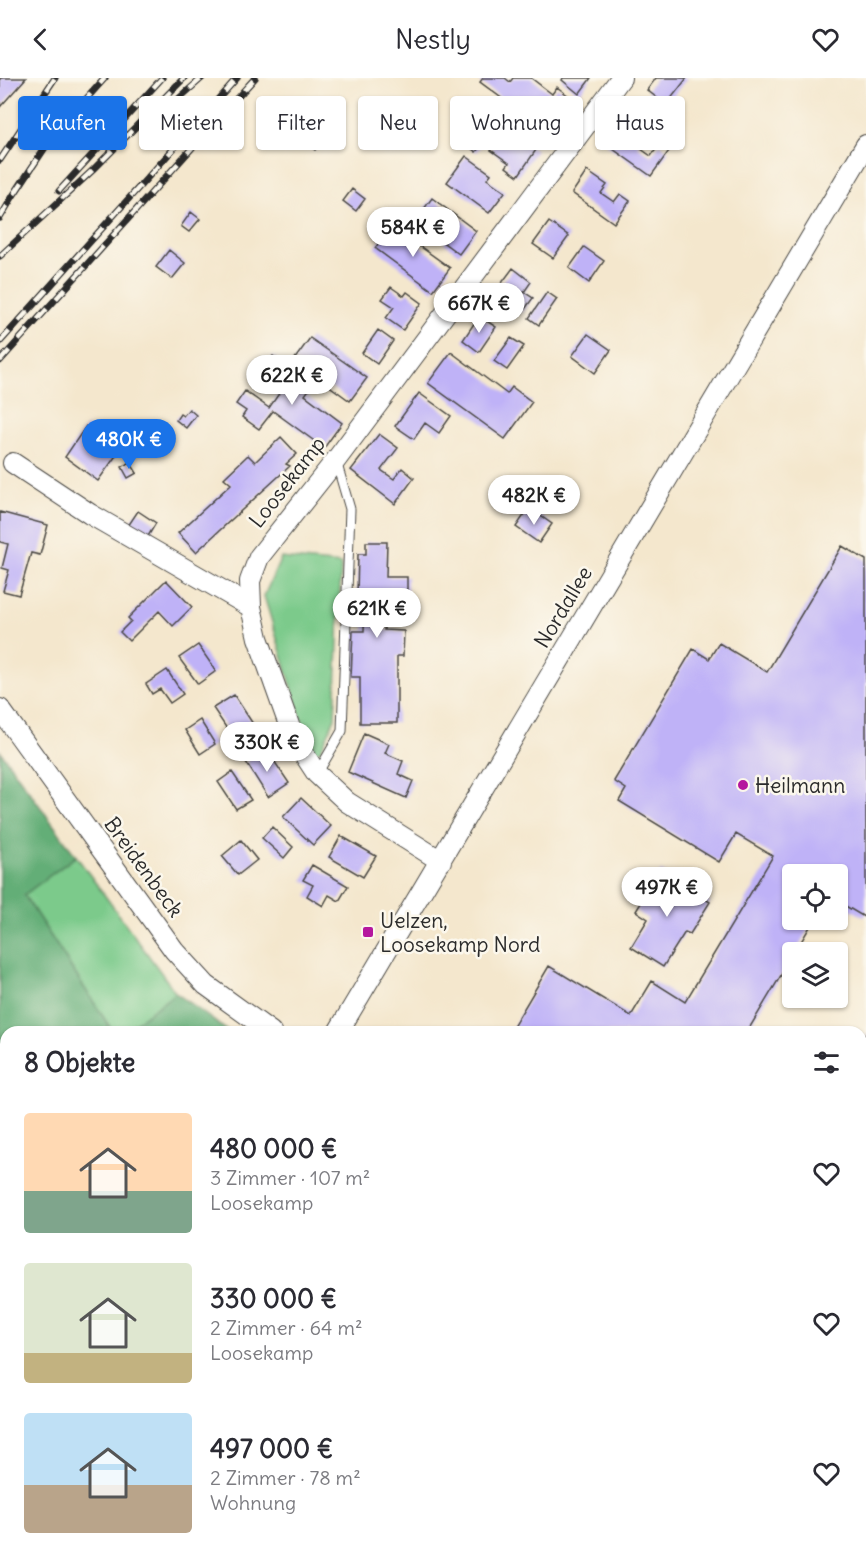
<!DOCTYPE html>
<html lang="de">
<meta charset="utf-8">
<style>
body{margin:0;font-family:Delius,sans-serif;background:#f2f2f3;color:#2b2b33;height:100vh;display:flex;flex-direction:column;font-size:22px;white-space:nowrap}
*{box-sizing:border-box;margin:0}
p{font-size:20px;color:#7c7c81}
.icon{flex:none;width:33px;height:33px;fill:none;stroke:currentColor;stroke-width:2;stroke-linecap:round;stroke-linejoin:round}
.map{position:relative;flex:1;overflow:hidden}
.panel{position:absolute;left:0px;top:948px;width:867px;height:536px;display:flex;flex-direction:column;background:#fff;border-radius:18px 18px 0 0;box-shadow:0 2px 4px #0004}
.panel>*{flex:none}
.hud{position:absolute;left:18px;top:18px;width:831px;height:54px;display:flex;gap:12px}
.fabs{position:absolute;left:782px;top:786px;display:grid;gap:12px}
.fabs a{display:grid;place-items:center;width:66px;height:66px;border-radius:6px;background:#fff;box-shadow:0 2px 4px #0004;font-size:30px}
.price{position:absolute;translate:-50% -51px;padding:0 14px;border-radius:21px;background:#fff;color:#222;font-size:20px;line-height:39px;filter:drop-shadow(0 2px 3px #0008)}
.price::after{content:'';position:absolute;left:50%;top:36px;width:18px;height:14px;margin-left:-9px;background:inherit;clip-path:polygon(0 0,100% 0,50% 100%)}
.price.active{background:#1a73e8;color:#fff}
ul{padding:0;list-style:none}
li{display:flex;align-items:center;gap:18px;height:150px;padding:0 24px}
li span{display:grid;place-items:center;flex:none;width:168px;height:120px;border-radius:6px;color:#555}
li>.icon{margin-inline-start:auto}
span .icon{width:72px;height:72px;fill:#fffc;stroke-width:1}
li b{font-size:26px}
h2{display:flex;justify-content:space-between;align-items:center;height:72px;padding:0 24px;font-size:26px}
.chip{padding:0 21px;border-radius:6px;background:#fff;box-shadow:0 2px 4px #0004;font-size:21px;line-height:54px}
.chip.active{background:#1a73e8;color:#fff}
header{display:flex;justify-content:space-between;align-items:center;height:78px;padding:0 24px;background:#fff;font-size:27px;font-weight:600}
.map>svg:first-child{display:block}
.green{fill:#7bca8b;stroke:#537a5b;stroke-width:1.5}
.forest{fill:#64ae77;stroke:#486c51;stroke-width:1.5}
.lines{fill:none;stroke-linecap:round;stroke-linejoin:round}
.stream{stroke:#86b9f3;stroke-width:7}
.building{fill:#bfb2f7}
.service-casing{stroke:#494743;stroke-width:11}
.minor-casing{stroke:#494743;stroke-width:22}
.path{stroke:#494743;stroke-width:4;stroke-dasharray:4.5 4.5;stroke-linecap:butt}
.service{stroke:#fff;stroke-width:9}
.minor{stroke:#fff;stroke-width:20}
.rail-casing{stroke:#2b2b2b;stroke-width:7}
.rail{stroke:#fbf7ec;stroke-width:4.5;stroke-dasharray:14;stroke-linecap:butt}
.poi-dot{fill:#b5179e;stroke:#fbf7ec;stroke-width:2}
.labels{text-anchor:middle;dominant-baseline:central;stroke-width:5;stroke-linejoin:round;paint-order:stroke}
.street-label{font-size:21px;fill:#2b2b2b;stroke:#fbf7ec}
.poi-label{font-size:21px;fill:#2b2b2b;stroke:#fbf7ec;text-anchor:start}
</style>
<header><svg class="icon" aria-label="back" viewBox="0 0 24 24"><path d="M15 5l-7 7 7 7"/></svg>Nestly<svg class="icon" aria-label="heart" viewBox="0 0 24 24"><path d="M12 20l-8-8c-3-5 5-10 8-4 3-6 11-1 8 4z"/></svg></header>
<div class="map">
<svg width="866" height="1483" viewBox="0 0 866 1483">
<rect width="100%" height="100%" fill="#fbf7ec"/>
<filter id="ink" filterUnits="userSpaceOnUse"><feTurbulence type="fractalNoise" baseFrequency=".0167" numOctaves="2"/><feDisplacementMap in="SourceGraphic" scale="12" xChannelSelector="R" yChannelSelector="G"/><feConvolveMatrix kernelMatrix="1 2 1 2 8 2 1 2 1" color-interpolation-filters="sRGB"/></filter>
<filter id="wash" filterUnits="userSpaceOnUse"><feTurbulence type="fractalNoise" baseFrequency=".008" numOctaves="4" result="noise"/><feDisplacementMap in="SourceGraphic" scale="24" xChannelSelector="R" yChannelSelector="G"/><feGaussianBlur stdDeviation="1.35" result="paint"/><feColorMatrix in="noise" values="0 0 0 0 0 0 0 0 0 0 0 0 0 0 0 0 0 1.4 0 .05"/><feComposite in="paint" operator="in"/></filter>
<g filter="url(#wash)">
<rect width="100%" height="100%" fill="#f4e7cd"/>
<path class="green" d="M281,480L341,486L335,640L321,672L312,676L264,518Z
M76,778L176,915L123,954H113L23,816Z
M6,1434V1478H20L17,1483H0V1444Z"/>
<path class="forest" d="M0,673L76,778L24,817L113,954H6V1192L0,1189Z
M176,915L229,954H123Z"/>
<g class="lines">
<path class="stream" d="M547,1478L556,1483"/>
</g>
<g id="blocks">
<path class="building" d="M0,0H26L0,29Z
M483,0H505L510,4L513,0H531L552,16L557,9L583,29L576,38L566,30L547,54L480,4Z
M563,0H591L579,16L562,2Z
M656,0H687L666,27L647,12Z
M624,41L645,57L637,68L651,78L660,66L669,73L651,98L606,66Z
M475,42L491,54L476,74L460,62Z
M308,51L323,62L315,72L300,61Z
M507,51L536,72L518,98L506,89L509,85L491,72Z
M466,78L491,96L487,101L505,114L489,135L447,104Z
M587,93L607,107L601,115L614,124L620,116L630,123L614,145L572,115Z
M352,111L365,121L356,133L343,123Z
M432,120L476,153L459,176L444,165L447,161L418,139Z
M191,134L200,141L189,154L181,148Z
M549,144L569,158L553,180L533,166Z
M392,148L450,190L433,213L375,170Z
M584,169L604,183L589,205L569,190Z
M169,172L185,185L172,201L156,189Z
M513,190L531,204L524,214L533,220L522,235L495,214Z
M391,209L404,218L407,214L422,225L403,252L386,240L394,229L382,221Z
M547,214L557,221L539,247L529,240Z
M479,238L496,249L479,274L463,262Z
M378,252L393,263L377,286L362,275Z
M588,256L611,272L595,295L572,278Z
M310,260L367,300L350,323L294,282Z
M511,260L524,268L507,292L494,283Z
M451,274L507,316L512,309L532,324L505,361L428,305Z
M273,278L313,306L305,317L342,345L324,370L273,333L259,351L242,339L246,333L236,326L245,313L269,330L285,307L264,291Z
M419,315L451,338L439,355L425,345L414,361L395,348Z
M189,331L196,337L186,350L176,342L180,336L183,338Z
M86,348L120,372L98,403L65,379Z
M379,356L398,370L381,392L394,401L402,390L414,400L395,426L351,392Z
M145,359L158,361L157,374L143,372Z
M281,359L297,376L286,386L290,388L196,474L178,455L231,406L224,400L248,377L255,384Z
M130,384L137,395L128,400L122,389Z
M529,430L552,446L539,465L516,449Z
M138,433L156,445L147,460L128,448Z
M0,434L48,447L40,477L31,475L19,517L3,513L9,492L2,490L8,466L0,464Z
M366,464H387L386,499H407V518L385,517L384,552L404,553L403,578H397V645H360V599H351L353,553H364L365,516H357L358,476H366Z
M842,468L866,482V836L864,839L837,823V796H792V842H814L795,874H792V879L747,954H510L549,888L631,938L652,903L685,924L773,778L736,756L719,784L619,723L626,711L614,703L693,571L709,581L719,565L767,594Z
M166,502L192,529L173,548L159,533L129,563L120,554L131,543L128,540Z
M198,567L216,593L198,606L179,580Z
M167,592L183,616L170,625L160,611L152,616L146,606Z
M234,617L257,652L237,666L213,630Z
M200,642L215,666L200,676L185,652Z
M364,655L389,666L385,675L403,683L398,696L413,703L406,720L348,694Z
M266,671L289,705L268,719L246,684Z
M232,694L251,722L236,731L218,704Z
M301,720L331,748L313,767L283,739Z
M272,749L293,769L284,780L262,760Z
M341,758L376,778L363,799L329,779Z
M241,762L257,782L238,797L222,778Z
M312,787L348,808L339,823L329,817L323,828L307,818L313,807L303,802Z
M661,793L710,824L690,856L685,854L663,889L631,869L648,841L636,833Z
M866,956V976L861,973V965Z
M861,1053L866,1056V1063L861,1071Z
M861,1076L866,1079V1219L861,1216Z
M0,1237L6,1241V1311L0,1321Z
M272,1478H483L493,1483H275Z
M587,1478H608L605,1483H596Z"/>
</g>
</g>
<g filter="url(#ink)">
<use href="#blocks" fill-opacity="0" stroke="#494743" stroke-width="1.5"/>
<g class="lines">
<defs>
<path id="service" d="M317,696L342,653L350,431L336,383"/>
<path id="minor" d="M13,385L90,436L251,529
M0,631L174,872L206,907L271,954
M441,783L347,724L317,696L294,661L258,560L251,529L250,503L259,479L336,382L621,0
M338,954L866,67
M172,1478L176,1483
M31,1483L34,1478"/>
</defs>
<use href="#service" class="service-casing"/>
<use href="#minor" class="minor-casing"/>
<path class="path" d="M199,1478L202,1483"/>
<use href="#service" class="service"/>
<use href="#minor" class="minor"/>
<defs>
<path id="rail" d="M148,48L202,0
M0,82L55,0
M59,113L162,0
M0,140L13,118L52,59L105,0
M0,178L93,92L184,0
M0,264L237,0
M0,283L255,0"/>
</defs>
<use href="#rail" class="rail-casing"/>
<use href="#rail" class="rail"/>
</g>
</g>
<g class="poi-dot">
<circle cx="743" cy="707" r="6"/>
<rect x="362" y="848" width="12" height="12" rx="3"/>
</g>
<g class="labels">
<g class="street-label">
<text transform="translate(287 404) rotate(-52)">Loosekamp</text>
<text transform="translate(563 529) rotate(-59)">Nordallee</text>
<text transform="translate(144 789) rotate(54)">Breidenbeck</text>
</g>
<g class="poi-label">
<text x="755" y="707">Heilmann</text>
<text x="380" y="842">Uelzen,<tspan x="380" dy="24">Loosekamp Nord</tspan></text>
</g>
</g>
</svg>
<div class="fabs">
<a><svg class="icon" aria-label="locate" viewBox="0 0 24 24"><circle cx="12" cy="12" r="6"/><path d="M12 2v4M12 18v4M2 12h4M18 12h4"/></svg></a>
<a><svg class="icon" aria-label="layers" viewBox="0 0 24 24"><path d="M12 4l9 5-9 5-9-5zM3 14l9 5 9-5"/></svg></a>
</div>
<b class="price" style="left:413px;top:180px">584K €</b>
<b class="price" style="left:479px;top:256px">667K €</b>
<b class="price" style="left:292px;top:328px">622K €</b>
<b class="price active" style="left:129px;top:392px">480K €</b>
<b class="price" style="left:534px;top:448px">482K €</b>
<b class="price" style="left:377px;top:561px">621K €</b>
<b class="price" style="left:267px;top:695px">330K €</b>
<b class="price" style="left:667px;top:840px">497K €</b>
<div class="hud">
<a class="chip active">Kaufen</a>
<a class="chip">Mieten</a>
<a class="chip">Filter</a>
<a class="chip">Neu</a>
<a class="chip">Wohnung</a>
<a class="chip">Haus</a>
</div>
<section class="panel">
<h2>8 Objekte<svg class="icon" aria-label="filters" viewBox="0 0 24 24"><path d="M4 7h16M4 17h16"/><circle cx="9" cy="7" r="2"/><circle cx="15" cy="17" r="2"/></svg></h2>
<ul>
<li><span style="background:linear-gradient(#ffd9b3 65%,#7fa58c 0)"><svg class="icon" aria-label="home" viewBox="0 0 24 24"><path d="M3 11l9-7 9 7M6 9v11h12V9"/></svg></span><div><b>480 000 €</b><p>3 Zimmer · 107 m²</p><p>Loosekamp</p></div><svg class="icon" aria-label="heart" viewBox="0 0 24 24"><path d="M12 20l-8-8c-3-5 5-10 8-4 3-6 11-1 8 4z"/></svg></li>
<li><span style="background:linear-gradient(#dfe7d0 75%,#c2b280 0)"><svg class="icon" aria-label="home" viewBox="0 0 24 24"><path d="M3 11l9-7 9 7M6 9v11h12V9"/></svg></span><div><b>330 000 €</b><p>2 Zimmer · 64 m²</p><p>Loosekamp</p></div><svg class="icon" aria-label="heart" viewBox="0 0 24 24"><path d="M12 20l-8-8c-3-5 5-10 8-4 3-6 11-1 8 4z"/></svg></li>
<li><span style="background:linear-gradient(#bfe0f5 60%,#b9a48a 0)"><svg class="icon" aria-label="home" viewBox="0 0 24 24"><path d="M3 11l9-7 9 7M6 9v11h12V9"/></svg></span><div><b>497 000 €</b><p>2 Zimmer · 78 m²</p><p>Wohnung</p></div><svg class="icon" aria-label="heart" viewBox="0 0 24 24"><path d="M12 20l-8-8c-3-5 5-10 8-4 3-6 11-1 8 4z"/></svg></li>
</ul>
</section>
</div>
